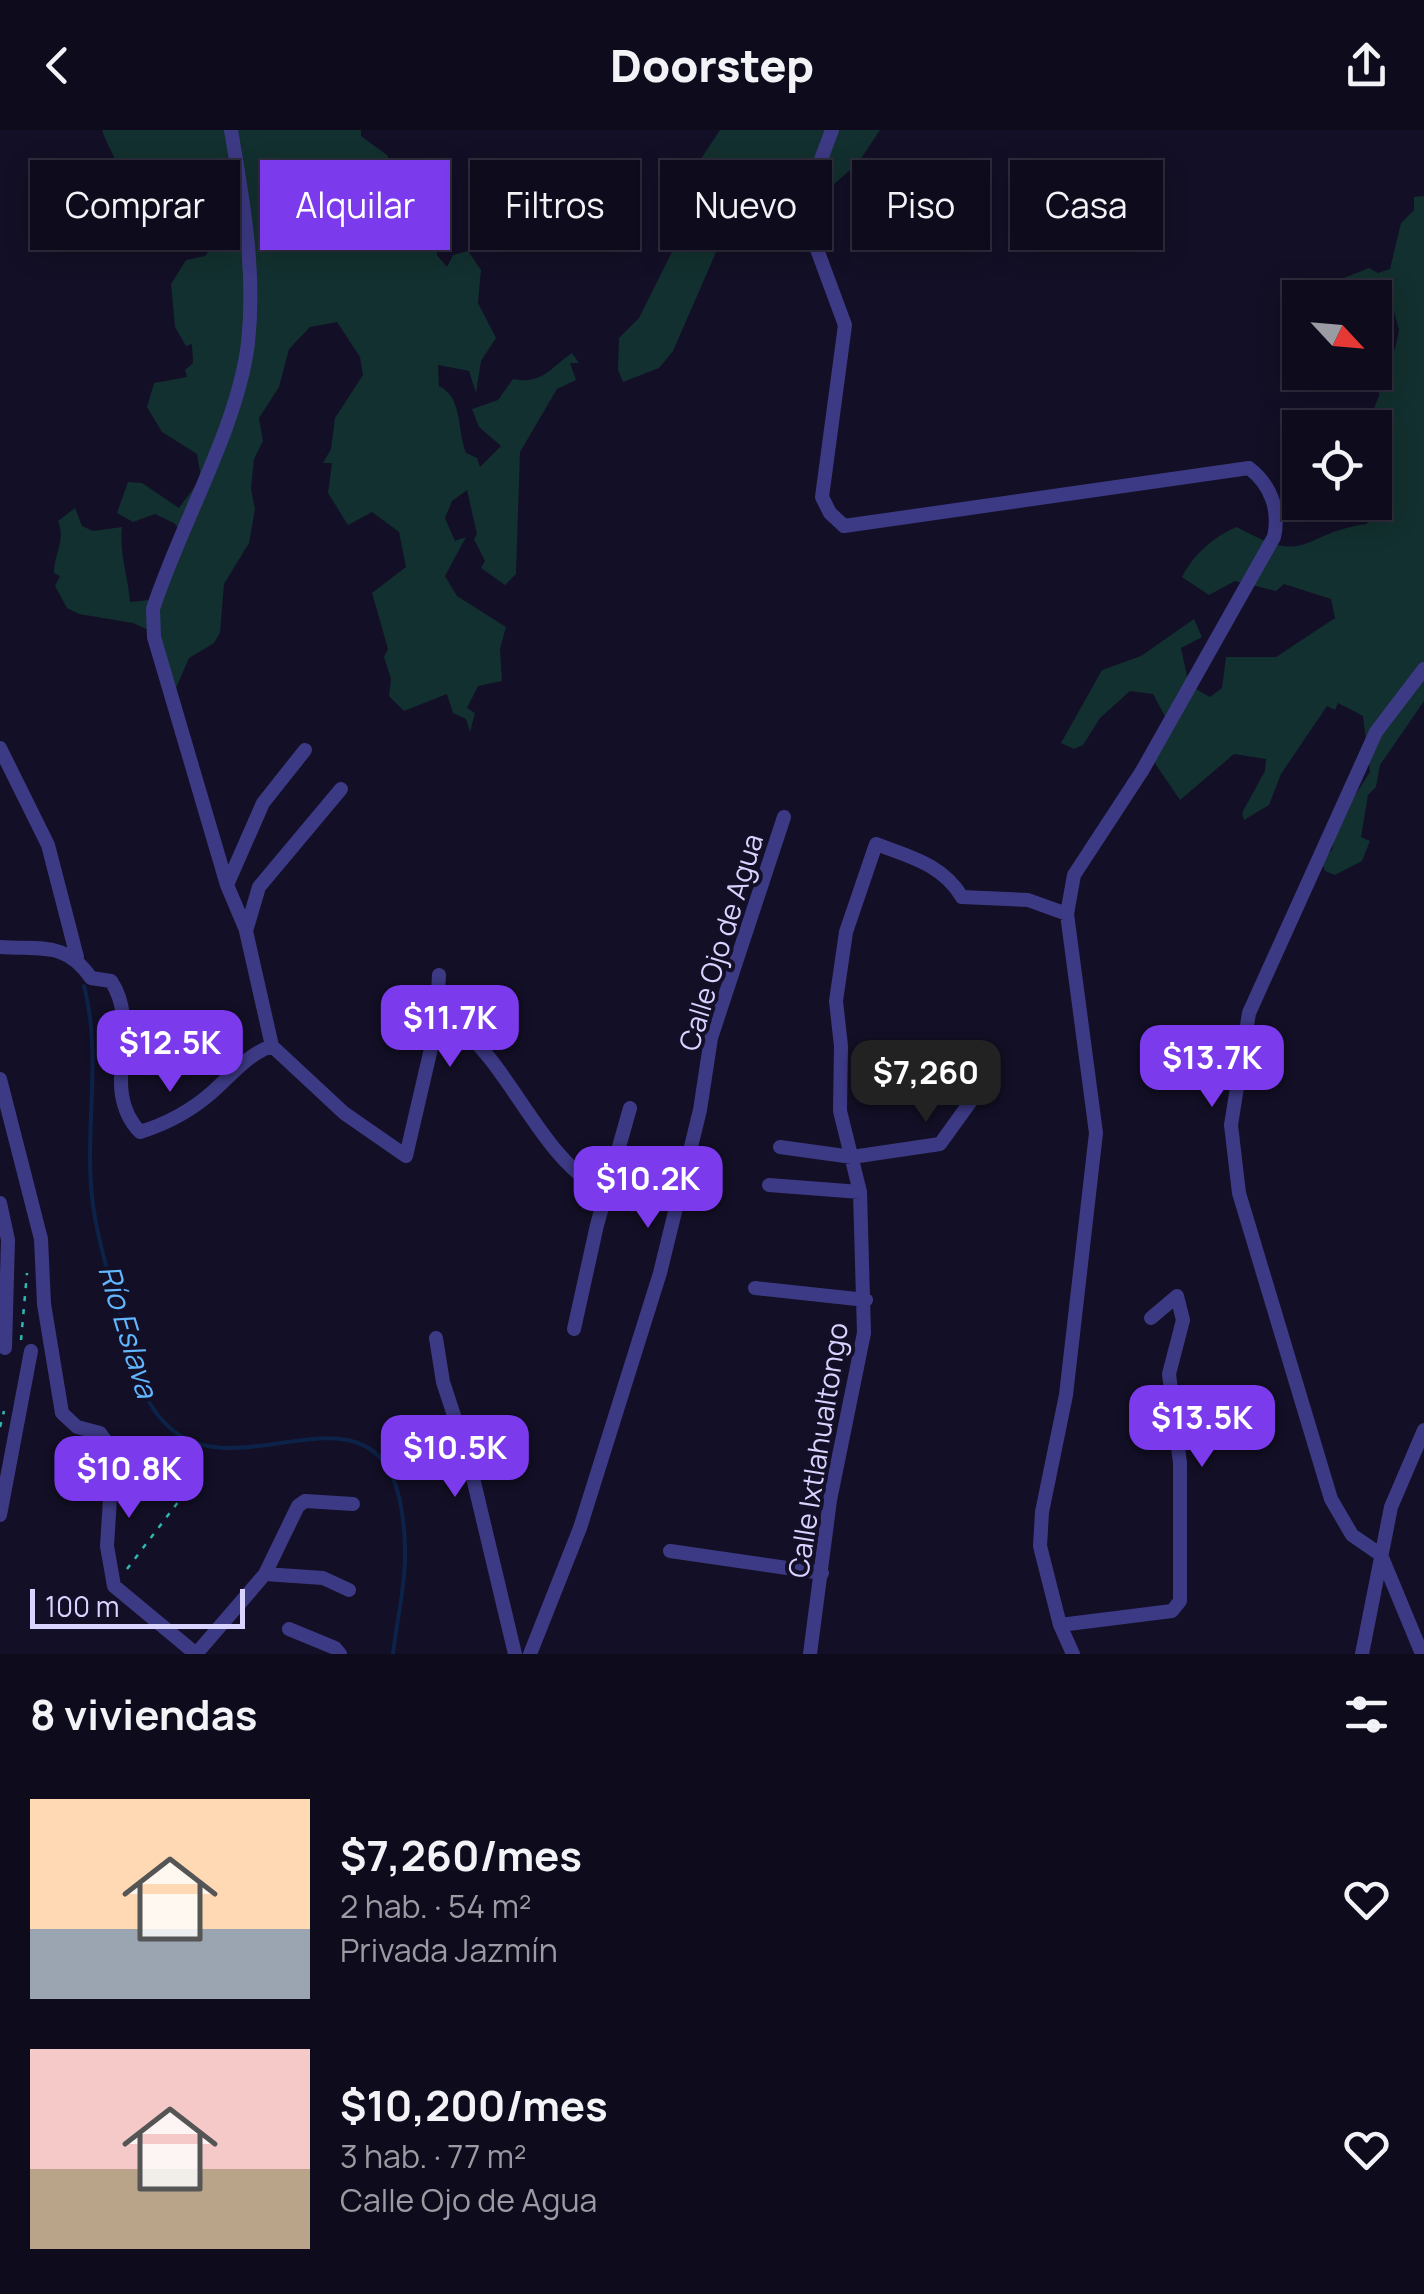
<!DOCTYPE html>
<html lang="es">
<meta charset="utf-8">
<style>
body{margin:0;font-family:Manrope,sans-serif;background:#1c1929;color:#f1f3f6;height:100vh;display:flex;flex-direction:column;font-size:38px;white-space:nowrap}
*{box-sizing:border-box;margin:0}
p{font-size:32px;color:#9b9ba3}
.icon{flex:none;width:55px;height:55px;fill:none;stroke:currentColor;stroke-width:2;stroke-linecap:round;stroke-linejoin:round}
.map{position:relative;height:1524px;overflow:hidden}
.details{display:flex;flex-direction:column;background:#0e0b1c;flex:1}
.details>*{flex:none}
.top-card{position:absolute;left:30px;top:30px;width:1365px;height:90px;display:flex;gap:20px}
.needle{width:65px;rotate:116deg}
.fabs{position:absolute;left:1282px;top:150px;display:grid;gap:20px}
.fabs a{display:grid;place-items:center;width:110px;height:110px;border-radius:0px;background:#0e0b1c;box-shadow:0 5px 25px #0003,0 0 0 2px #2e2b3b;font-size:50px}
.scale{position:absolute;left:30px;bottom:25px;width:215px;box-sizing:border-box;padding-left:10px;border:5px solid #d9d4ff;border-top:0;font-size:28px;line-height:35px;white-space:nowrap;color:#d9d4ff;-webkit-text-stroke:8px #130f26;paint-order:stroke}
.price{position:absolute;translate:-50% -85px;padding:0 22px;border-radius:20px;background:#7c3aed;color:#fff;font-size:32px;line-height:65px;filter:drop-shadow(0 2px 5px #0008)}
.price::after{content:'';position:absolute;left:50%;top:60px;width:30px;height:22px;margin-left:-15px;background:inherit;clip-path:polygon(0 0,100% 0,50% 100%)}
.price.on{background:#222;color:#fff}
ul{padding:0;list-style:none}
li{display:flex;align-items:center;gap:30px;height:250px;padding:0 30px}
li span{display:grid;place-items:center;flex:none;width:280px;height:200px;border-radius:0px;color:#555}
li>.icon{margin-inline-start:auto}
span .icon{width:120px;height:120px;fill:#fffc;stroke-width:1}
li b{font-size:42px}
h2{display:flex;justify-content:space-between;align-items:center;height:120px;padding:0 30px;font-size:42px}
.tag{padding:0 35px;border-radius:0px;background:#0e0b1c;box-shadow:0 5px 25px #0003,0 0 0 2px #2e2b3b;font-size:35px;line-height:90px}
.tag.on{background:#7c3aed;color:#fff}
header{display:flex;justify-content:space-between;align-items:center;height:130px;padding:0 30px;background:#0e0b1c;font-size:45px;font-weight:800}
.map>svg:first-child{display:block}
.green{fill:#12302f}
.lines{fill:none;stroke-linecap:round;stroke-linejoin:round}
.stream{stroke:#0c2248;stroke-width:4}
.path{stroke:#2fb8b0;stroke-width:2.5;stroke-dasharray:5 8;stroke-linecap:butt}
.minor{stroke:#3d3a85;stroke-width:14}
.labels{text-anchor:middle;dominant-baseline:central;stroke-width:8;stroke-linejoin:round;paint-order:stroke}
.street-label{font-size:28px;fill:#d9d4ff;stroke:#130f26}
.water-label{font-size:30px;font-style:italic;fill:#62b6ff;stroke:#130f26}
</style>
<header><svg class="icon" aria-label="back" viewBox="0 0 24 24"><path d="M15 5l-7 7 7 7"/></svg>Doorstep<svg class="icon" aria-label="share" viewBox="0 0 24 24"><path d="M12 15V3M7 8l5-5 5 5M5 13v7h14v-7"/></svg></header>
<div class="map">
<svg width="1424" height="1524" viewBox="0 0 1424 1524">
<rect width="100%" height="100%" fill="#130f26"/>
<path class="green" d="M102,0H361V6L387,25L399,53L409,61L407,89L436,110L437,125L447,137L453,125L468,121L481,140L478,173L496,208L481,231L476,263L469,241L438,235L439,256C463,267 457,301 466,323L477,328L480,337L501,316L479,297L472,279L498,270L513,249C542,255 550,238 572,223L579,233H570L576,250L557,259L520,322L516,444L505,455L481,438L485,431L474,409L477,404L467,360L452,371L445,388L455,411L466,407L445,446L457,466L506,497L500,519L502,551L478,556L467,578L475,583L470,602L466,589L453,583L447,564L404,581L389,566L391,549L384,527L388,519L372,463L406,437L399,402L372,382L348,395L328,363L332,333H323L331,319L335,288L363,245L360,227L337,192L310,197L289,219L279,257L259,288L263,311L254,329L251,359L255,379L249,413L224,454L220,503L214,513L189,528L176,558L157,504L133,493L79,484L67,478L55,456L60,446L54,443C54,423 66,411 58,391L75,378L82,396L93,401L122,397C119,424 128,445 130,472L149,470L184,405L174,393L155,384L133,392L117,383L128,352L142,353L179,378L201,348L197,324L162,302L147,277L154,253L187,247L185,240L193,233L192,214L186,216L175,197L171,154L186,130L205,126L215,112L206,94L207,66L177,47L172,60L181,79L166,65C144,79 130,74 113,57C124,33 109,22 102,0Z
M720,0H880L858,33L833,55L808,98L783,106L742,91L724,104L673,221L659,238L623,252L618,240L619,208L639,188L679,108L675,93L663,82L662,67L689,47Z
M1424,66V571L1380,635L1376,657L1368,665L1361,707L1370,711L1362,731L1335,745L1325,741L1321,730L1332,720L1338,691L1370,642L1363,586L1338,573L1335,580L1327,576L1281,644L1269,675L1244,690L1242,683L1265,641L1266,629L1234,624L1180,670L1152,629L1167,590L1153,564L1130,561L1100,588L1083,615L1074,619L1061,613L1102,540L1141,526L1194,489L1202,507L1181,518L1189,555L1210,567L1222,558L1226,527H1276L1335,488L1331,469L1284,454L1276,461L1235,451L1209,465L1182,447C1193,425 1214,406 1237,397C1310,438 1299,403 1367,394L1371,385L1385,390L1370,373L1375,372V298L1366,297L1379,266L1378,247L1395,219L1399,200L1388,160C1340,169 1327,174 1279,153L1285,148L1334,152L1369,138L1378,143L1390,139L1401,93L1414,80V67Z"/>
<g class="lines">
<path class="stream" d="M84,856C103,927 83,1002 93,1075C99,1117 113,1160 125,1201C135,1236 140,1270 168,1296C244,1370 400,1216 405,1418C406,1452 397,1490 393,1524"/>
<path class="path" d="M21,1210L27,1143
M0,1297L4,1281
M127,1439L201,1342"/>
<path class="minor" d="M832,0L810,59L805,87L845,195L822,367L830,383L844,396L1249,338C1271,355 1280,380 1274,407L1142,641L1074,745L1067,784L1096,1003L1066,1265L1042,1382L1040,1416L1060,1495
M0,618L48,715L77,827
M227,755L154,507L153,479C180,395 238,297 248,213C256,140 243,71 231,0
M246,800L227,755L263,673L305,620
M0,817C41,820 66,811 91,848L111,851C143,899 98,958 140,1002C166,994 189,982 210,964C231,946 246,925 272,916L344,983L406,1026L436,897L439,845
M436,897L457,895C514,939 543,1035 608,1062
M272,916L246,801L259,757L341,659
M0,949L41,1109L44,1174L62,1283L77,1297L100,1303L113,1321L107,1416L114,1456L196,1524
M780,1017L852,1027L940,1014L989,946
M769,1055L860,1062
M0,1073L8,1110L5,1218
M755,1158L866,1170
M574,1199L597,1095L630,978
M436,1208L443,1252L469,1331L515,1524
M0,1385L31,1221
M670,1421L822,1443
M265,1444L323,1448L349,1460
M289,1499L335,1518L340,1524
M196,1524L265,1444L298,1376L305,1371L353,1374
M530,1524L580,1398L660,1143L700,980L711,908L784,687
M810,1524L830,1370L864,1203L860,1062L840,981L841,916L836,871L846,802L876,714C910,727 942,734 962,767L1028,770L1067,784
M1073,1524L1060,1495L1172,1481L1180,1471V1333L1169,1244L1183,1190L1177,1166L1151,1188
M1362,1524L1391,1377L1424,1300
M1422,1524L1381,1425L1352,1405L1331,1369L1239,1063L1231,995L1249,883L1376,602L1424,539"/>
</g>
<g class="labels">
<g class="street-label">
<text transform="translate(720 812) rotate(-73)">Calle Ojo de Agua</text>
<text transform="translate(817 1320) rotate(-81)">Calle Ixtlahualtongo</text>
</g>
<g class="water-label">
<text transform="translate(129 1201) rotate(73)">Río Eslava</text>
</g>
</g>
</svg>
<div class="fabs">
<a><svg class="needle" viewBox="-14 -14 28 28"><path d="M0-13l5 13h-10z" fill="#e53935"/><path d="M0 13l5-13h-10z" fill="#9b9ba3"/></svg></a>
<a><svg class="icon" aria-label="locate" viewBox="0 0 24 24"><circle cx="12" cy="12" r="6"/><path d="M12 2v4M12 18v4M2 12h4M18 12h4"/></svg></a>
</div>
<div class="scale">100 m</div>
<b class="price" style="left:450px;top:940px">$11.7K</b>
<b class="price" style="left:170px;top:965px">$12.5K</b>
<b class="price" style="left:1212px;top:980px">$13.7K</b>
<b class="price on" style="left:926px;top:995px">$7,260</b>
<b class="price" style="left:648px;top:1101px">$10.2K</b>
<b class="price" style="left:1202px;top:1340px">$13.5K</b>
<b class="price" style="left:455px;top:1370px">$10.5K</b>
<b class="price" style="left:129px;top:1391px">$10.8K</b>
<div class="top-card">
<a class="tag">Comprar</a>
<a class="tag on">Alquilar</a>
<a class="tag">Filtros</a>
<a class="tag">Nuevo</a>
<a class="tag">Piso</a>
<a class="tag">Casa</a>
</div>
</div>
<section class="details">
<h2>8 viviendas<svg class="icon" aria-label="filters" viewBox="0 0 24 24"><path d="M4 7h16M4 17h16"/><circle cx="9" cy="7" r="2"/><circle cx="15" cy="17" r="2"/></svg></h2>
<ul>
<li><span style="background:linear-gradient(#ffd9b3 65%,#9aa5b1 0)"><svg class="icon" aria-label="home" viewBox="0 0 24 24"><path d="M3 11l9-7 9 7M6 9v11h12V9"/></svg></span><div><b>$7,260/mes</b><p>2 hab. · 54 m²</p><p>Privada Jazmín</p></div><svg class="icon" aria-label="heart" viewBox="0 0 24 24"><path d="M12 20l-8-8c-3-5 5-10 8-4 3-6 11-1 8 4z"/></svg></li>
<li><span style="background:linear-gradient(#f6c9c9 60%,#b9a48a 0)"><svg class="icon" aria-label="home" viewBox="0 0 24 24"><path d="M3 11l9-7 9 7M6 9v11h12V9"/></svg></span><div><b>$10,200/mes</b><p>3 hab. · 77 m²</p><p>Calle Ojo de Agua</p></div><svg class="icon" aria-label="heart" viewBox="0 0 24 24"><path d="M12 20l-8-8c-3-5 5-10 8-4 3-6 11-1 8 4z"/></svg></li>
</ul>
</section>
